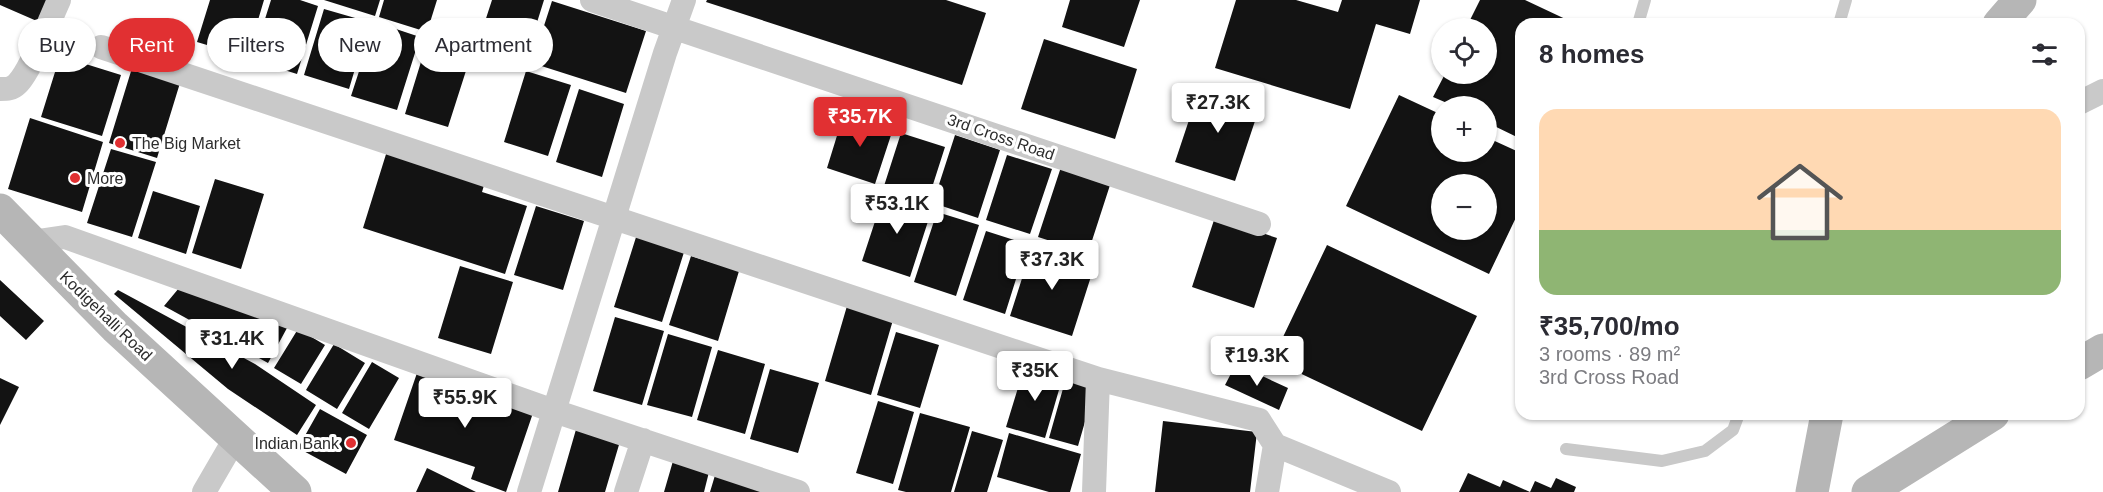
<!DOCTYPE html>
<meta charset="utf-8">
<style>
body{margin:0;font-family:Arial,sans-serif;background:#f2f2f3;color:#2b2b33;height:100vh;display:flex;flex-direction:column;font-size:22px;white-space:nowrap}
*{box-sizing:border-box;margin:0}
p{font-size:20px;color:#7c7c81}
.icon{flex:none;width:33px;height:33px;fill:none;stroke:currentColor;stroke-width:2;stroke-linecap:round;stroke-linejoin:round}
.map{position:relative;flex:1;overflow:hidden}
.details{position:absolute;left:1515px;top:18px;width:570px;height:402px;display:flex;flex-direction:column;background:#fff;border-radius:18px;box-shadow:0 2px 4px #0004}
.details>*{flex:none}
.hud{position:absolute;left:18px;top:18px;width:570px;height:54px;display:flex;gap:12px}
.controls{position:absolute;left:1431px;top:18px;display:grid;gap:12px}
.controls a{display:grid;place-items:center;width:66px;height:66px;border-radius:50%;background:#fff;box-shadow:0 2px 4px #0004;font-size:30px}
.price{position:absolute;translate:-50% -51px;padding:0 14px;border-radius:6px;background:#fff;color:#222;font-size:20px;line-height:39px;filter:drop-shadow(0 2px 3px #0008)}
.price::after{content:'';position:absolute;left:50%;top:36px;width:18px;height:14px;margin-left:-9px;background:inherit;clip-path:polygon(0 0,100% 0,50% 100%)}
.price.on{background:#e13032;color:#fff}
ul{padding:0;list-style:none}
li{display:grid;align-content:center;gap:12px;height:318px;padding:0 24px}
li span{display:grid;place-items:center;height:186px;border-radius:18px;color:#555}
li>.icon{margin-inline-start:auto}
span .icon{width:108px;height:108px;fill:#fffc;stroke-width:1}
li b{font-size:26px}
h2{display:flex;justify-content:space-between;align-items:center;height:72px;padding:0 24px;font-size:26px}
.pill{padding:0 21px;border-radius:27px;background:#fff;box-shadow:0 2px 4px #0004;font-size:21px;line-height:54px}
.pill.on{background:#e13032;color:#fff}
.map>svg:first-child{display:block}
.building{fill:#131313;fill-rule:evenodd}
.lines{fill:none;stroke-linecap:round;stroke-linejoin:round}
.lane{stroke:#c9c9c9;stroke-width:12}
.street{stroke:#c9c9c9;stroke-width:24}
.secondary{stroke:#b6b6b6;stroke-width:33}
.poi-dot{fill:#e13032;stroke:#fff;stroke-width:2}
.labels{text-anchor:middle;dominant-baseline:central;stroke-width:6;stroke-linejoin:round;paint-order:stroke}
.street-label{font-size:16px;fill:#2c2c2c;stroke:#fff}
.poi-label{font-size:16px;fill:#2c2c2c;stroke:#fff;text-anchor:start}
</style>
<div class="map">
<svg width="2103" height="492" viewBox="0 0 2103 492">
<rect width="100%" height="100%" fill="#fff"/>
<path class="building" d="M0,0H57L46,25L0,5Z
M210,0H264L247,57L197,42Z
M271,0H300L318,6L297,74L252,60Z
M324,0H380L375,16Z
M384,0H437L427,32L379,17Z
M492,0H544L524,64L476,49Z
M707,0H946L986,13L962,85L706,2Z
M1070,0H1140L1124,47L1062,27Z
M1236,0H1296L1338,12L1342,0H1420L1410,34L1376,24L1350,109L1215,68Z
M1480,0H1525L1576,24H1521V139L1486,122V106H1454L1433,97L1445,74H1486V28H1466Z
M552,1L646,31L626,93L532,63Z
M324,9L369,22L349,89L304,75Z
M375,22L420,37L397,110L351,96Z
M428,39L472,52L448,127L405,114Z
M1044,39L1137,69L1115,139L1021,109Z
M60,56L121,75L102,136L41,117Z
M132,68L180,83L157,158L109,143Z
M526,71L571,85L548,156L504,142Z
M1200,87L1260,106L1235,181L1175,162Z
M579,89L624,104L602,177L556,162Z
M1399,95L1442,115V152H1486V137L1521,153V207L1489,274L1346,206ZM1442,184H1486V230H1442Z
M844,113L893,129L875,184L827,168Z
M30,118L103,142L82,212L8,189Z
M901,133L945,147L928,200L884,186Z
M955,135L1000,150L978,218L933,203Z
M111,149L156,162L132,237L87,223Z
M387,151L485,182L482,192L527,206L505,274L363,228Z
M1007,155L1052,169L1030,234L986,220Z
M1061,167L1111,182L1088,253L1038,237Z
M215,179L264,194L241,269L192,253Z
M153,191L200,206L186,254L138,238Z
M884,194L932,209L910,277L862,261Z
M536,206L584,221L563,290L514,275Z
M937,212L979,225L956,296L914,282Z
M1215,217L1277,238L1254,308L1192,287Z
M986,231L1027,244L1005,314L963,300Z
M637,234L685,249L662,322L614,307Z
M1327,245L1477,316L1422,431L1272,360Z
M1032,247L1094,267L1072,336L1010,316Z
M691,256L739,271L718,341L669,325Z
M460,266L513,282L491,354L438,338Z
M0,280L44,321L26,340L0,316Z
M179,288L287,328L268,363L164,306Z
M118,290L255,364L316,405L297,435L228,389L114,294Z
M847,306L893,320L871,395L825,381Z
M615,317L664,331L642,405L593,391Z
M298,329L325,345L301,384L274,368Z
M896,332L939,345L920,408L877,395Z
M668,334L712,347L692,417L647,405Z
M334,344L365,363L337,409L306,390Z
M718,350L765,364L745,434L697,420Z
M372,362L399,378L369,429L342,413Z
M1236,364L1288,388L1279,410L1225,385Z
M1025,365L1063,376L1045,438L1006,427Z
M770,369L819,383L798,453L750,439Z
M417,373L533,413L506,492L471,479L475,467L394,440Z
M0,378L19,387L0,425Z
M1066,378L1095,387L1078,446L1049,438Z
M878,401L914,412L893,484L856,473Z
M320,409L367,435L346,474L298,448Z
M920,413L970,427L951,492H906L898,490Z
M1163,421L1257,432L1250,492H1155Z
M577,426L621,438L605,492H558Z
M972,431L1003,440L987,492H954Z
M1009,433L1081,454L1070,492H1049L997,477Z
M673,461L709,472L704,492H664Z
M427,468L476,492H416Z
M716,472L769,492H710Z
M1468,473L1500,487L1503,480L1530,492L1535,481L1551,488L1556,478L1576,487L1574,492H1459Z"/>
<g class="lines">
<path class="lane" d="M1638,24L1645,0
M1839,24L1846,0
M1566,449L1662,461L1705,451L1733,430L1739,414"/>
<path class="street" d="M592,0L1259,224
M101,47L1098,379L1094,492
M0,89C7,89 12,89 17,84C31,71 50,19 59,0
M2079,103L2103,91
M31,242L65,237L554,411L798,492
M1098,379L1259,420L1275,445L1267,492
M1275,445L1389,492
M204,492L236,437
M529,492L665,53L684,0
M626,492L643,440"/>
<path class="secondary" d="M1999,24L2020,0
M0,210L115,327L295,492
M2079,364L2103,350
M1812,492L1827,414
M1868,492L1993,414"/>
</g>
<g class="poi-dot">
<circle cx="120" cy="143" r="6"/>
<circle cx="75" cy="178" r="6"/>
<circle cx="351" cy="443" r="6"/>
</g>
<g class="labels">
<g class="street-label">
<text transform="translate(1001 137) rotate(19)">3rd Cross Road</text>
<text transform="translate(106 316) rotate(44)">Kodigehalli Road</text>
</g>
<g class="poi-label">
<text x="132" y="143">The Big Market</text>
<text x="87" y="178">More</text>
<text x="339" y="443" text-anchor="end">Indian Bank</text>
</g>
</g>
</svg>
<div class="controls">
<a><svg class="icon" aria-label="locate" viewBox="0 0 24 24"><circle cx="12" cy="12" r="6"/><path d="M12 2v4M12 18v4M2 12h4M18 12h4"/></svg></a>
<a>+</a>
<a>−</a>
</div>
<b class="price" style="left:1218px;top:134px">₹27.3K</b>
<b class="price on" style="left:860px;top:148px">₹35.7K</b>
<b class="price" style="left:897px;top:235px">₹53.1K</b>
<b class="price" style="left:1052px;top:291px">₹37.3K</b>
<b class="price" style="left:232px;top:370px">₹31.4K</b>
<b class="price" style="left:1257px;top:387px">₹19.3K</b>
<b class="price" style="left:1035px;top:402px">₹35K</b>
<b class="price" style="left:465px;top:429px">₹55.9K</b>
<div class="hud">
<a class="pill">Buy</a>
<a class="pill on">Rent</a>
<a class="pill">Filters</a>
<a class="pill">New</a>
<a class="pill">Apartment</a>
</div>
<section class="details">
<h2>8 homes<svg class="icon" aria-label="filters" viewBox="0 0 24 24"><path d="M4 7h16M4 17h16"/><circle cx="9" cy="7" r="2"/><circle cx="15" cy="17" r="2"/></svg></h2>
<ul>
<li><span style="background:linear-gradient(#ffd9b3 65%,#8fb573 0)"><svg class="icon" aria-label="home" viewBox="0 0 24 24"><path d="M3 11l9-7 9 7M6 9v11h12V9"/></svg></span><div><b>₹35,700/mo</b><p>3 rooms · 89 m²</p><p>3rd Cross Road</p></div></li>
</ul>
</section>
</div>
